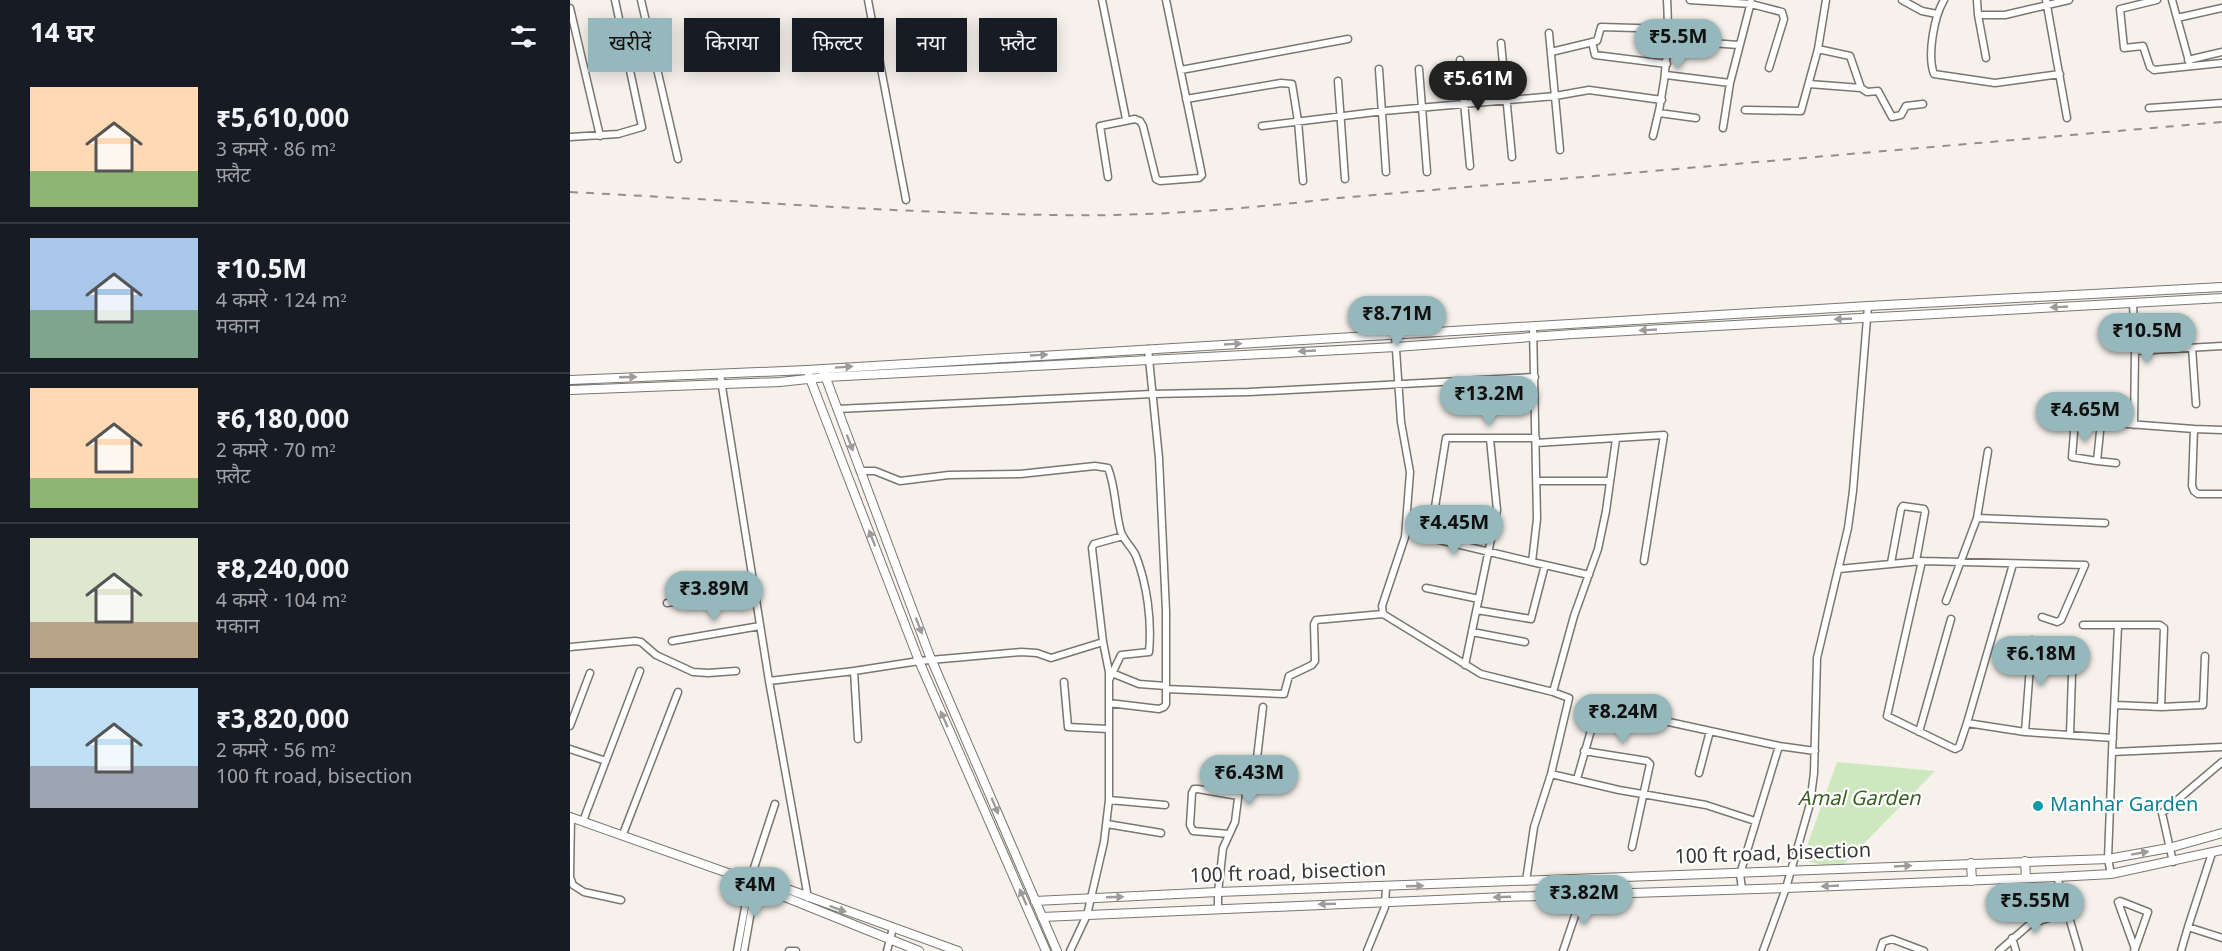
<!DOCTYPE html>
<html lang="hi">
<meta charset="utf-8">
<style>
body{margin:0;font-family:Georgia,"Noto Sans Devanagari",serif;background:#20242c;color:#f1f3f6;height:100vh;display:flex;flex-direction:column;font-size:22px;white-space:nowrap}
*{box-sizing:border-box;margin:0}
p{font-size:20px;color:#9ea1a6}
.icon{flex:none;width:33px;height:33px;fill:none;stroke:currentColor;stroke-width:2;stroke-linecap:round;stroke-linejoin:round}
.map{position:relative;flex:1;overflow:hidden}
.panel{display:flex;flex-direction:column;background:#171b24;width:570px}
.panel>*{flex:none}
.top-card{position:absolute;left:18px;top:18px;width:570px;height:54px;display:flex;gap:12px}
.price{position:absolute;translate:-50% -51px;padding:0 14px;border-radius:21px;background:#95b8bc;color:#111;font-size:20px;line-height:39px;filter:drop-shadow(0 2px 3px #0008)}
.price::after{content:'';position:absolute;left:50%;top:36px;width:18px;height:14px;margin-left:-9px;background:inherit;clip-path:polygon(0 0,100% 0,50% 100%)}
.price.on{background:#222;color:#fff}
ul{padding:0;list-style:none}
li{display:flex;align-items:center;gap:18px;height:150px;padding:0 30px}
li+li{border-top:2px solid #363941}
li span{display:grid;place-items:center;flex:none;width:168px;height:120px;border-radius:0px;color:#555}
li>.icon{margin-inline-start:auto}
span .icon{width:72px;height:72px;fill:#fffc;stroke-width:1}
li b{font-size:26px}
h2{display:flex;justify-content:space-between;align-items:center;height:72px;padding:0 30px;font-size:26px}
.pill{padding:0 21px;border-radius:0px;background:#171b24;box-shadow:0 3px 15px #0003;font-size:21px;line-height:54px}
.pill.on{background:#95b8bc;color:#111}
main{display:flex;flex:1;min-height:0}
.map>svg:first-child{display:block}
.green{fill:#cde8be}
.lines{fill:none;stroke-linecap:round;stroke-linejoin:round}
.minor-casing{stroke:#7a7670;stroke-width:9}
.tertiary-casing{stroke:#7a7670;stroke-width:10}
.minor{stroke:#fff;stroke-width:6}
.tertiary{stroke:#fff;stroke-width:8}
.rail{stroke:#938f8b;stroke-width:2;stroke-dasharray:8 8;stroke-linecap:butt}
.oneway{fill:#9c9b9a}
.culture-dot{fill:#0f9aa8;stroke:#fff;stroke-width:2}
.labels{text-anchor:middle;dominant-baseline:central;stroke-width:4.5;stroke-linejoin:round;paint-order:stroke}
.park-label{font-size:20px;font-style:italic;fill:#3b6022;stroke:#fff}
.culture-label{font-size:20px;fill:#0d838f;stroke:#fff;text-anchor:start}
.street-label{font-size:20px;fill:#393735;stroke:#fff}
</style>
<main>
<section class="panel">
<h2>14 घर<svg class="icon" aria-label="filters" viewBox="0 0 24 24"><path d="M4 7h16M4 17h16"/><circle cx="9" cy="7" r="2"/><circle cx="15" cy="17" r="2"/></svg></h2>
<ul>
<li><span style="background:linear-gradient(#ffd9b3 70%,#8fb573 0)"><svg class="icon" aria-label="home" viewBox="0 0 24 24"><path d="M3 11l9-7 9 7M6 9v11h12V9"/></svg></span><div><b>₹5,610,000</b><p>3 कमरे · 86 m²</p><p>फ़्लैट</p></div></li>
<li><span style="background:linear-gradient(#a9c7e8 60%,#7fa58c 0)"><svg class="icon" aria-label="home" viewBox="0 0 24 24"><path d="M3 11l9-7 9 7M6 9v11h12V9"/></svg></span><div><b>₹10.5M</b><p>4 कमरे · 124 m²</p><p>मकान</p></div></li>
<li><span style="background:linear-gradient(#ffd9b3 75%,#8fb573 0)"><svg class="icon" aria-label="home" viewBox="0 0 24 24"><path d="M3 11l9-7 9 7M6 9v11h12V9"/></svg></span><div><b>₹6,180,000</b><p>2 कमरे · 70 m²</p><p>फ़्लैट</p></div></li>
<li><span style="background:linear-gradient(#dfe7d0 70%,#b9a48a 0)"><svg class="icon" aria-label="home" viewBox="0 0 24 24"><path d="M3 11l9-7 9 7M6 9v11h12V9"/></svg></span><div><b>₹8,240,000</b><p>4 कमरे · 104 m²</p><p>मकान</p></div></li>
<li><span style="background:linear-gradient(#bfe0f5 65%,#9aa5b1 0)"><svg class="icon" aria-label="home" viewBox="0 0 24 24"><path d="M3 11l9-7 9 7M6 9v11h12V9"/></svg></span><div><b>₹3,820,000</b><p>2 कमरे · 56 m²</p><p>100 ft road, bisection</p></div></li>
</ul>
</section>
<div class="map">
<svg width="1652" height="951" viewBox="0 0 1652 951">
<rect width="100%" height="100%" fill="#f6f1eb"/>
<path class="green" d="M1267,762L1365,771L1269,869L1232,860Z"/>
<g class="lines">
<defs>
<path id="minor" d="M71,0L108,159
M298,0L336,200
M532,0L556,119
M1120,0L1181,4L1212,12L1214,19L1199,68
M1332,0L1352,11L1367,14
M1374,0C1364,17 1357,55 1364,74L1425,83L1490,74
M1407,0L1408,15
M1476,0L1497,118
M1587,0L1550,9L1554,48L1573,46L1580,67L1584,70L1652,63
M1602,0L1620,65
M0,8L30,136
M1607,18L1652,8
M979,33L990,150
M1099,40L1169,45
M1022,42L1025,55L1097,64
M931,43L942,157
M1248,49L1280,56L1291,88L1297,92L1308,91L1322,117L1331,115L1336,106L1353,104
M981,52L1027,41L1031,27L1099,29
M1416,58L1408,15H1435L1499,0
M890,60L900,166
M1618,60L1652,52
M809,69L816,172
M849,69L857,172
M611,70L778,39
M1096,75L1160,83
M768,81L775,179
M1239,84L1291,88
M616,99L711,83L722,84L728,121L733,181
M1579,108L1652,103
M1175,110L1231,111L1248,49L1256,0
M1089,113L1126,118
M692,126L814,111L985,96L1019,90L1092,100
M1153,128L1160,83L1181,2
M1083,136C1095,91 1100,47 1097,0
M0,137L48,134L72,127L45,0
M538,177L530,126L565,119L570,121L573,126L586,179L590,181L629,178L632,175L596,0
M1563,303L1565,351L1564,425
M963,327L967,519L962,562L1019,575
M825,335L831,422L840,472L835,537L812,606L813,614L911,674L983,692L999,698L981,774L1049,790L1136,805L1185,821
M1622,348L1626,404
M1565,351L1652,346
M150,374L199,681L238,898
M267,409L582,394L679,392L965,377
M1531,422L1527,461L1546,463
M1652,430L1624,429L1622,486L1624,491L1628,494H1652
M966,443L1094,435L1074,561
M1527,461L1502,457L1505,420L1624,429
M290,471H305L330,481L379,475L450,474L525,466L538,468C546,488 545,511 551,532C554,541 562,547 566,556C577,584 582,621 579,652L551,655L539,680
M967,481H1040
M1407,518L1535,523
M1352,561L1317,716L1385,749L1389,747L1397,723L1443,564
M962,562L865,539L861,532L876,438H966
M1321,563L1331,509L1333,506L1354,509L1355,512L1346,561
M1269,569L1352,561L1515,565L1491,620L1487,622L1472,617
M856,588L909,599
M1376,601L1407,518L1418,451
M97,603L184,588
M907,610L961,619L975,565
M1513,625H1590L1594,628L1591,707L1546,705
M1548,626L1542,752L1652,747
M902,632L955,642
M102,641L190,626
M0,647L65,641L71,642L86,655L123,672L138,673L166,671
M895,665L927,510L920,439
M284,671L349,661L451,652L467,653L481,658L533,642
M542,673L569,684L596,686
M199,681L284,671L288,739
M494,682L498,727L538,729
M596,689L714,694L719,676L742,665L745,661L744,624L746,620L813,614
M983,692L1004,616L1028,549L1036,511L1046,439
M539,703L589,709L594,707L596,704V611L589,458L578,349
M1591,707L1633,705L1635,656
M1053,712L1209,746L1245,751
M1397,723L1455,732L1543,738
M0,726L20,673
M1349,732L1381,619
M1455,732L1462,640
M1500,735L1503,644
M0,749L36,761
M1014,751L1077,761L1080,764L1062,847
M1129,773L1140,731
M1007,779L1026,713
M539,800L595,805
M1,817L0,877L3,885L14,892L51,900
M13,821L70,671
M537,824L591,833
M53,834L108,692
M659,834L623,831L620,825L622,793L624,789H628L668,796
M1642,853L1618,927L1652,938
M1603,862L1592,813L1652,762
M1541,874L1538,859L1542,752
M1487,877L1509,951
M956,881L964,827L981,774
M1172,889L1170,874L1209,746
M648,909V892L653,848L665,822L672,767L687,758L693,707
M1442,938L1446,951
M167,951L180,880L205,804
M174,951L186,883
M219,951H226
M317,951L323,928
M500,951L517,915L534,842L539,800V672L533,642L522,548L524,544L553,536
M797,951L815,907L816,887
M993,951L1012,895L1015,879
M1193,951L1216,888L1240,804L1244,773L1247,658L1278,528L1283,491L1298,306
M1310,951L1313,942L1322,939L1354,951
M1429,951L1460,924L1498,912
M1564,951L1565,949L1578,912L1550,901L1548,902L1565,949
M1611,951L1618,927"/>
<path id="tertiary" d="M254,373L359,654L487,951
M239,376L349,661L476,951
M0,380L237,370L1298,306L1652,287
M0,390L210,382L256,377L826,347L1003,334L1652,298
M0,817L186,883L209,886L388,951
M1455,861L1456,878
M1401,863L1402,881
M194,885L205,893L349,951
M465,901L648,892L1538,859L1599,848L1652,833
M472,917L935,897L1216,888L1487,877L1541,874L1652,850"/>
</defs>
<use href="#minor" class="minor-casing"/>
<use href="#tertiary" class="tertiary-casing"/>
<use href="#minor" class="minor"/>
<use href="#tertiary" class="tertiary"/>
<path class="rail" d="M0,192C161,200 323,213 484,215C579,217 674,209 769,198L1652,122"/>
</g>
<defs><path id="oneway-solid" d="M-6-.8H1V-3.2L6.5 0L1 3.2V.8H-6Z" transform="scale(1.5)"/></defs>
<g class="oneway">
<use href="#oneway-solid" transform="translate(1489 307) rotate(177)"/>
<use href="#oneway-solid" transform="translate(1273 319) rotate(178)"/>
<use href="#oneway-solid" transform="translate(1078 330) rotate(177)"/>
<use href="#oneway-solid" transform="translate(663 344) rotate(-3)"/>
<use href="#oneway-solid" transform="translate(737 351) rotate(177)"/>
<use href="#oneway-solid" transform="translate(469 355) rotate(-3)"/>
<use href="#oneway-solid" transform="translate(274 367) rotate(-4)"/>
<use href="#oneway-solid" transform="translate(58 377) rotate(-2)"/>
<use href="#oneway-solid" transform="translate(280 443) rotate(69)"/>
<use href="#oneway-solid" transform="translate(302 538) rotate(-111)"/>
<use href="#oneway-solid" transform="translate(349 626) rotate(69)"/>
<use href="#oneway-solid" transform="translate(374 719) rotate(-114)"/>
<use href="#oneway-solid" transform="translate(425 806) rotate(67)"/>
<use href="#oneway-solid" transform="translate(1570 853) rotate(-10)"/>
<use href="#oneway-solid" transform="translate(1333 866) rotate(-3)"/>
<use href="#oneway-solid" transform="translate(845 886) rotate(-2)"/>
<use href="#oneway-solid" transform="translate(1260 886) rotate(177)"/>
<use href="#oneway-solid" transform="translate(453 897) rotate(-114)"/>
<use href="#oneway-solid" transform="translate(545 897) rotate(-2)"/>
<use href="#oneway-solid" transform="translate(932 897) rotate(178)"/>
<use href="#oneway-solid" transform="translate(757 904) rotate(178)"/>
<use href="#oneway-solid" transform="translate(268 909) rotate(20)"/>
</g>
<circle class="culture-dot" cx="1468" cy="806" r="6"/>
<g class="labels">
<g class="park-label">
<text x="1289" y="800">Amal Garden</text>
</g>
<g class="culture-label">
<text x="1480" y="806">Manhar Garden</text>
</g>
<g class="street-label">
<text transform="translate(1203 855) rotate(-2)">100 ft road, bisection</text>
<text transform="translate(718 874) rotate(-2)">100 ft road, bisection</text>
</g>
</g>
</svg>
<b class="price" style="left:1108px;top:70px">₹5.5M</b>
<b class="price on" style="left:908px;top:112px">₹5.61M</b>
<b class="price" style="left:827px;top:347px">₹8.71M</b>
<b class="price" style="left:1577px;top:364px">₹10.5M</b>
<b class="price" style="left:919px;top:427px">₹13.2M</b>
<b class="price" style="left:1515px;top:443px">₹4.65M</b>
<b class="price" style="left:884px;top:556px">₹4.45M</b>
<b class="price" style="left:144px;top:622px">₹3.89M</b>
<b class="price" style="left:1471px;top:687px">₹6.18M</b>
<b class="price" style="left:1053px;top:745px">₹8.24M</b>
<b class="price" style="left:679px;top:806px">₹6.43M</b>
<b class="price" style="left:185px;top:918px">₹4M</b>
<b class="price" style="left:1014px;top:926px">₹3.82M</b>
<b class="price" style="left:1465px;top:934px">₹5.55M</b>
<div class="top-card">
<a class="pill on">खरीदें</a>
<a class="pill">किराया</a>
<a class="pill">फ़िल्टर</a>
<a class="pill">नया</a>
<a class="pill">फ़्लैट</a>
</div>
</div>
</main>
